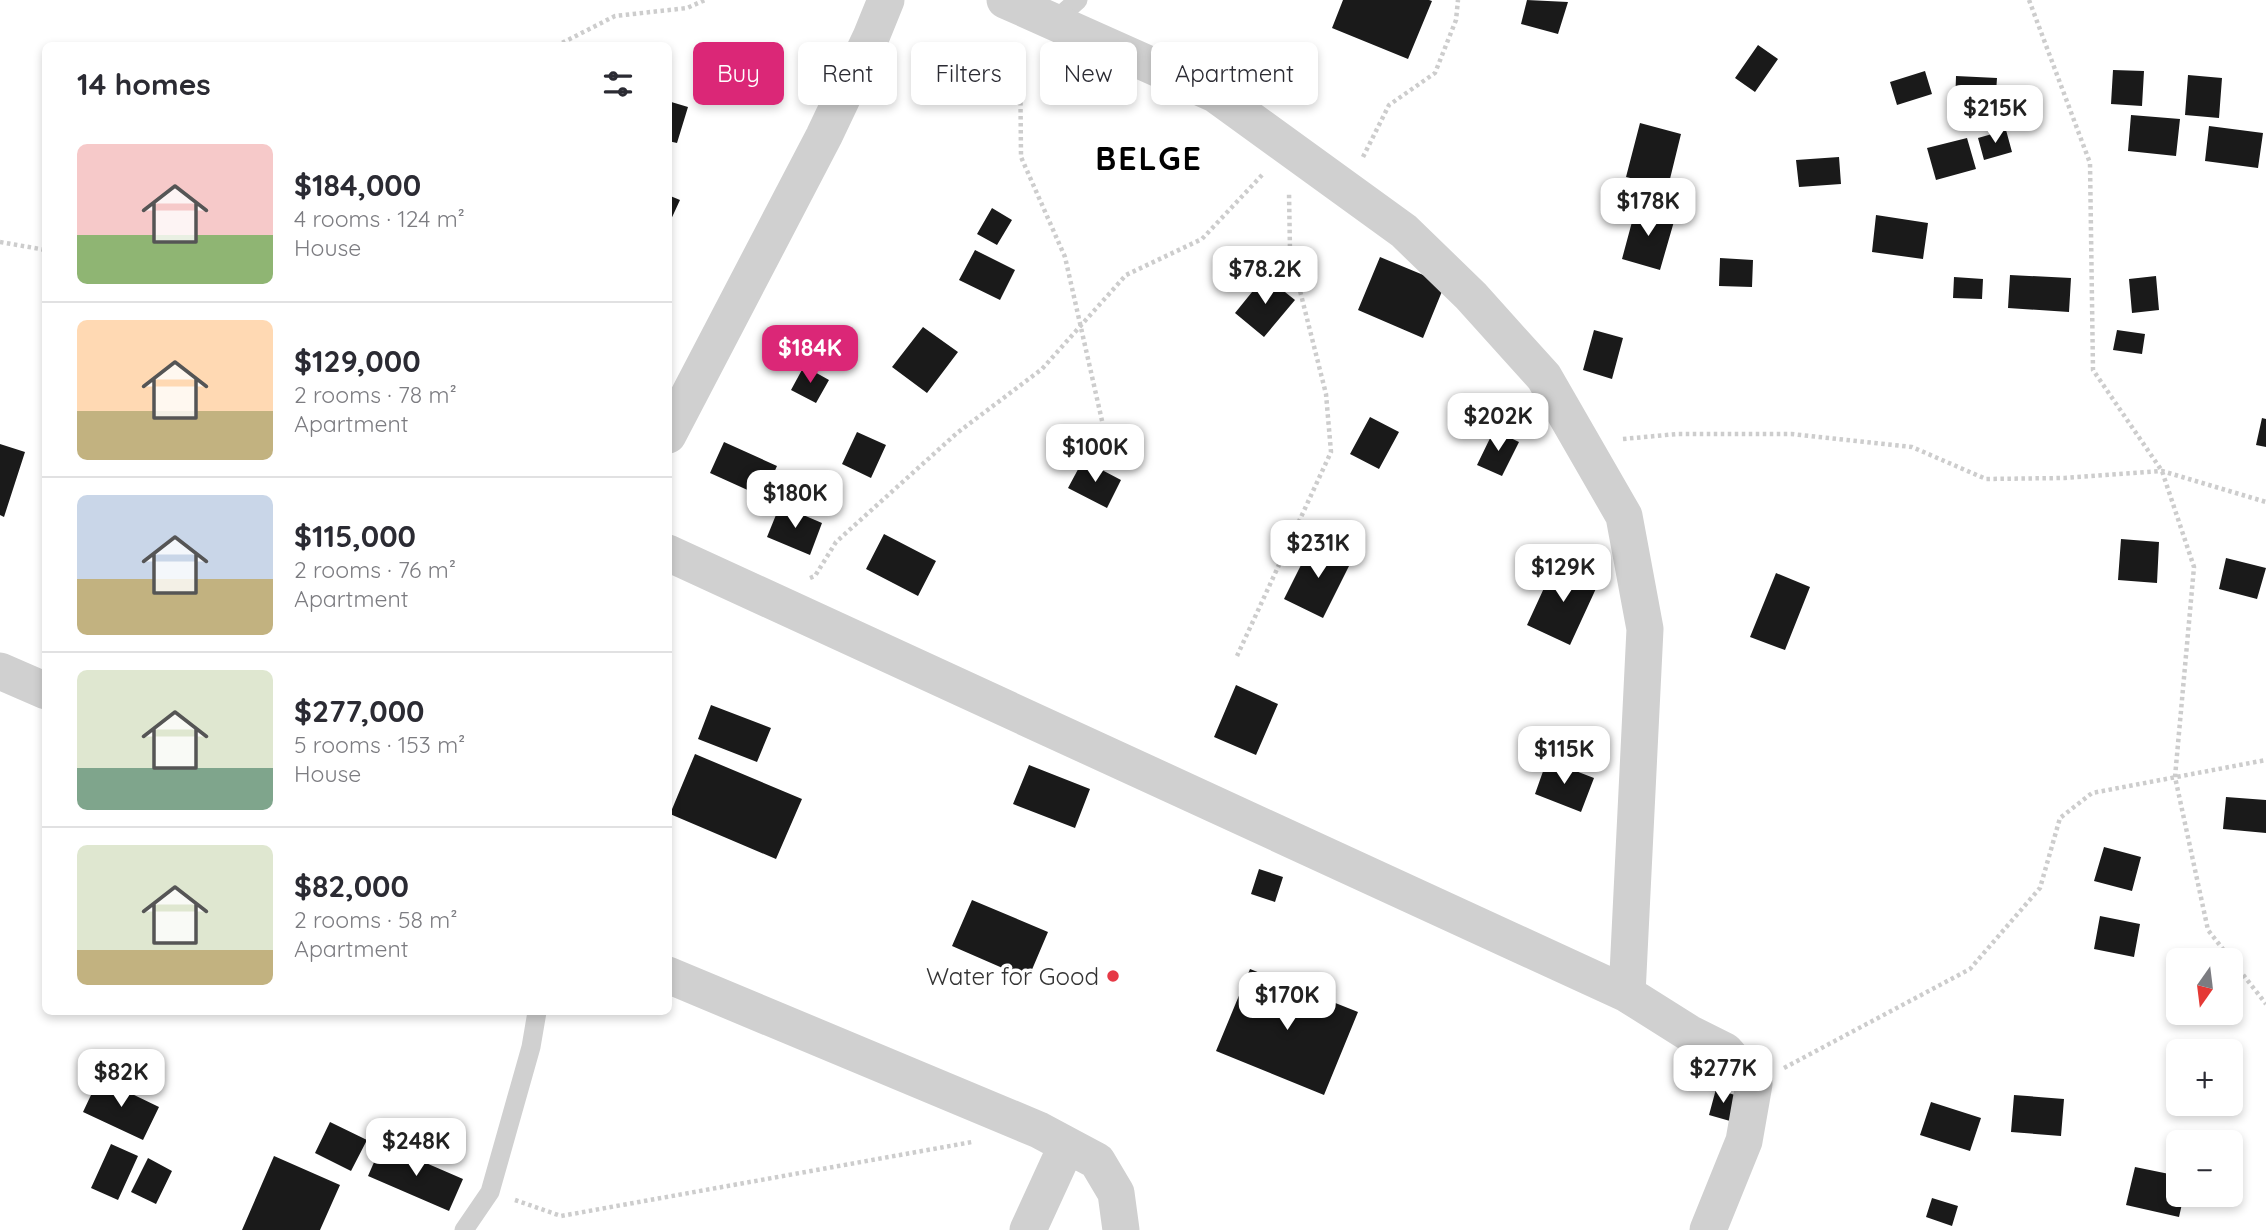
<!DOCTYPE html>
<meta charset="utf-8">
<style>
body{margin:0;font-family:Quicksand,sans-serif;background:#f2f2f3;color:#2b2b33;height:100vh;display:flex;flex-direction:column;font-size:26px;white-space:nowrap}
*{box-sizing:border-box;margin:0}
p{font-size:23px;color:#7c7c81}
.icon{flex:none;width:38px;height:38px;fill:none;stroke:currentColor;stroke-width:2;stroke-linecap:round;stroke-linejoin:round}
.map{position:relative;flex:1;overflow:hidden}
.side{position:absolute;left:42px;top:42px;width:630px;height:973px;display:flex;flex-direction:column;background:#fff;border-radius:10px;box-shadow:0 4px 10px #0003}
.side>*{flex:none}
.top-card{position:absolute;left:693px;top:42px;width:665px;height:63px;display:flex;gap:14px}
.needle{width:46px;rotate:194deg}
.controls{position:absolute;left:2166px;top:948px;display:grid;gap:14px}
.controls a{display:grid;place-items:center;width:77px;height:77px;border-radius:10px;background:#fff;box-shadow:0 4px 10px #0003;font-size:35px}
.price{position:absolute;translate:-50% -60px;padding:0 16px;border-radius:14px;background:#fff;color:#222;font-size:23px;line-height:46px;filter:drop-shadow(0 2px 4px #0008)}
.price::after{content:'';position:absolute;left:50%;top:42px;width:21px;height:16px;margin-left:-10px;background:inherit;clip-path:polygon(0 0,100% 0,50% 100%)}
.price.current{background:#db2777;color:#fff}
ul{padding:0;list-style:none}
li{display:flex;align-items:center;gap:21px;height:175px;padding:0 35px}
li+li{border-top:2px solid #e1e1e2}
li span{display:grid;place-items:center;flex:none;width:196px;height:140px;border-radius:10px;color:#555}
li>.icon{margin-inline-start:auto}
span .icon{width:84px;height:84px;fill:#fffc;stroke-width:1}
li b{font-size:30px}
h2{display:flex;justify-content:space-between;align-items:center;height:84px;padding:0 35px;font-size:30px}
.chip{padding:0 24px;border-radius:10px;background:#fff;box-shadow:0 4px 10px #0003;font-size:24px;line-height:63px}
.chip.current{background:#db2777;color:#fff}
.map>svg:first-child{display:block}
.building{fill:#1a1a1a}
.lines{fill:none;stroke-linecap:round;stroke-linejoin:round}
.path{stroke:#cdcdcd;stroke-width:4.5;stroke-dasharray:3.5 3.5;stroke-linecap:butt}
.service{stroke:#d0d0d0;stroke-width:19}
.minor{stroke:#d0d0d0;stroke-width:37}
.poi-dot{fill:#e63946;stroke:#fff;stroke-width:2.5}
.labels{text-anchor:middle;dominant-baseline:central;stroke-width:7;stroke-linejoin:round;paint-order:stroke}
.poi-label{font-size:24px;fill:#333;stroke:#fff;text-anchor:end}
.district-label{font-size:32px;font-weight:bold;letter-spacing:2px;fill:#000;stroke:#fff}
</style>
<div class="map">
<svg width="2266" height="1230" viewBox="0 0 2266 1230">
<rect width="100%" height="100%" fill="#fff"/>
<path class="building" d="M1343,0H1429L1432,1L1408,59L1332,28Z
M1527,0L1568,2L1558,34L1521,24Z
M1758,45L1778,59L1755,92L1735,78Z
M2113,70L2144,71L2142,106L2111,104Z
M1925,71L1932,94L1897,105L1890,82Z
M2188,75L2222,78L2219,118L2185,115Z
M1956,76L1997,78L1995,108L1955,107Z
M668,101L688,107L677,143L668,141Z
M2131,115L2180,119L2176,156L2128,151Z
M1640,123L1681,134L1668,187L1626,177Z
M2209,126L2263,133L2258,168L2205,161Z
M2006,130L2012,152L1984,160L1978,138Z
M1967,138L1976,169L1936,180L1927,148Z
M1839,157L1841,184L1799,187L1796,160Z
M668,195L680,200L668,226Z
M1636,207L1675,218L1660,270L1622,259Z
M992,208L1012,220L997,245L977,234Z
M1876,215L1928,223L1923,259L1872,252Z
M975,250L1015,270L1000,300L959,280Z
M1380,257L1445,284L1423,338L1358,310Z
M1720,258L1753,260L1752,287L1719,286Z
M2010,275L2071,278L2069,312L2008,308Z
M1265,276L1295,300L1264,337L1235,313Z
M2156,276L2159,310L2132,313L2129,279Z
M1954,277L1983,279L1982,299L1953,298Z
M923,327L958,352L927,393L892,367Z
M1594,330L1623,338L1612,379L1583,370Z
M2117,330L2145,334L2142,354L2113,350Z
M804,366L829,380L816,403L791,390Z
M1370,417L1399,432L1379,469L1350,454Z
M2262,418L2266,419V447L2256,445Z
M1494,430L1519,442L1502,476L1477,465Z
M857,432L886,445L871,478L842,464Z
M724,442L777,466L763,497L710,473Z
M0,444L25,452L4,517L0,515Z
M1083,460L1121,480L1107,508L1068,488Z
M780,505L822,523L810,555L767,537Z
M884,534L936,561L918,596L866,569Z
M2121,539L2159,542L2157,583L2118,580Z
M1313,541L1352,560L1323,618L1284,599Z
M2226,558L2266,568L2257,599L2219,589Z
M1556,562L1599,582L1570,645L1527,625Z
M1776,573L1810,587L1785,650L1750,637Z
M1236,685L1278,704L1256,755L1214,737Z
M711,705L771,728L757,762L698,739Z
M695,754L802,799L776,859L670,814Z
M1547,760L1594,778L1581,812L1535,794Z
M1029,765L1090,789L1075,828L1013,804Z
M2226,797L2266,800V833L2223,829Z
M2104,847L2141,857L2132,891L2094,881Z
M1259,869L1283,877L1275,902L1251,894Z
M972,900L1048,932L1028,979L952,946Z
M2100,916L2140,924L2134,957L2094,949Z
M1250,969L1358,1012L1324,1095L1216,1051Z
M99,1078L159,1107L143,1140L83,1112Z
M1716,1089L1738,1096L1730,1121L1709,1115Z
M2014,1095L2064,1099L2061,1136L2011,1132Z
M1931,1102L1981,1118L1970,1151L1920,1135Z
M330,1122L367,1140L351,1171L315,1153Z
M111,1144L138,1156L118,1200L91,1188Z
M382,1144L463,1179L449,1211L368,1176Z
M274,1156L340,1185L320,1230H242Z
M148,1158L172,1171L156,1204L131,1192Z
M2135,1167L2179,1176V1195H2184L2179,1217L2126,1205Z
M1932,1198L1958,1206L1952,1226L1926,1217Z"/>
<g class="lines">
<path class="path" d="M2029,0L2090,163L2093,370L2162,471L2194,567L2175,777L2208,930L2266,1004
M556,46L615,16L687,8L705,0
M1020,46L1021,157L1065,257L1105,434
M1363,157L1389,105L1435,73L1456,20L1458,0
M0,242L46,250
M1623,439L1677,434H1791L1912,447L1986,479L2065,478L2162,471L2266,502
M810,578L815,576L836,542L957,433L1042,369L1126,275L1202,239L1263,174
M1237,656L1331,452L1326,394L1290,251L1289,192
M1784,1068L1970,969L2040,888L2060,818L2092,793L2266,760
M515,1200L561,1216L972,1142"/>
<path class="service" d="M1053,22L1078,0
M464,1230L490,1192L531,1047L537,1012"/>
<path class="minor" d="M1005,0L1215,94L1404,231L1471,296L1544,377L1624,516L1645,629L1627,994
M668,435L824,136L871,37L886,0
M668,553L1627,994L1689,1033L1725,1051L1754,1084L1744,1141L1708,1230
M0,671L46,691
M668,975L1039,1130L1067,1145L1028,1230
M1067,1145L1097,1161L1116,1193L1121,1230"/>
</g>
<circle class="poi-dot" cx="1113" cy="976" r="7"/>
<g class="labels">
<g class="poi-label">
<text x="1099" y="976">Water for Good</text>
</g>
<g class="district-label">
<text x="1149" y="158">BELGE</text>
</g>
</g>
</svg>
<div class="controls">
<a><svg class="needle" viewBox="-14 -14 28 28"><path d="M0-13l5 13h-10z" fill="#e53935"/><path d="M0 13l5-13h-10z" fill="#7c7c81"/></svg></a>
<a>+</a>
<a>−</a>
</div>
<b class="price" style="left:1995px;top:145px">$215K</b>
<b class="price" style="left:1648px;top:238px">$178K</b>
<b class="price" style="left:1265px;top:306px">$78.2K</b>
<b class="price current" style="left:810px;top:385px">$184K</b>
<b class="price" style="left:1498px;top:453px">$202K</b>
<b class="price" style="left:1095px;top:484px">$100K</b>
<b class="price" style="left:795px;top:530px">$180K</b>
<b class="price" style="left:1318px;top:580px">$231K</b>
<b class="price" style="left:1563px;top:604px">$129K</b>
<b class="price" style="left:1564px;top:786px">$115K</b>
<b class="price" style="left:1287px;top:1032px">$170K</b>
<b class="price" style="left:1723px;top:1105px">$277K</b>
<b class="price" style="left:121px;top:1109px">$82K</b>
<b class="price" style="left:416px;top:1178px">$248K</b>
<div class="top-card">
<a class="chip current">Buy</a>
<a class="chip">Rent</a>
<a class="chip">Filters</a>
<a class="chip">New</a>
<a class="chip">Apartment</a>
</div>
<section class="side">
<h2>14 homes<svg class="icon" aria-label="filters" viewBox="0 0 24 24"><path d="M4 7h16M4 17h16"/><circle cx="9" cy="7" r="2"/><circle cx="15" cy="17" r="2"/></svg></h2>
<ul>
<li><span style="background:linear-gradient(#f6c9c9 65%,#8fb573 0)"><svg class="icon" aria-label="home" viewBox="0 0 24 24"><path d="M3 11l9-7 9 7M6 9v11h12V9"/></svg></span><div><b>$184,000</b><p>4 rooms · 124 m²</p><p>House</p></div></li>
<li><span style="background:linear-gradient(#ffd9b3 65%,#c2b280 0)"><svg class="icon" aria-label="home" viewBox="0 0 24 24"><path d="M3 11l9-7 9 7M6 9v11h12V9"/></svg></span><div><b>$129,000</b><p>2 rooms · 78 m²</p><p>Apartment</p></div></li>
<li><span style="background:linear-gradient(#c9d6e8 60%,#c2b280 0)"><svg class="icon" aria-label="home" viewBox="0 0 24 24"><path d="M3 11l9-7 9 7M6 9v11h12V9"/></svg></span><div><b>$115,000</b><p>2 rooms · 76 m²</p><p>Apartment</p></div></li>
<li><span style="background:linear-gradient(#dfe7d0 70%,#7fa58c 0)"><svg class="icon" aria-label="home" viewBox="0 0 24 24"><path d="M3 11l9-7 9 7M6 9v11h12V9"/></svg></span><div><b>$277,000</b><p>5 rooms · 153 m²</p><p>House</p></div></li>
<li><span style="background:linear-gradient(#dfe7d0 75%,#c2b280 0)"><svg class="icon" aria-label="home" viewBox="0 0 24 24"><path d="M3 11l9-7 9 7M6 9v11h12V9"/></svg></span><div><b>$82,000</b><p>2 rooms · 58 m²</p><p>Apartment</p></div></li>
</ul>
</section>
</div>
